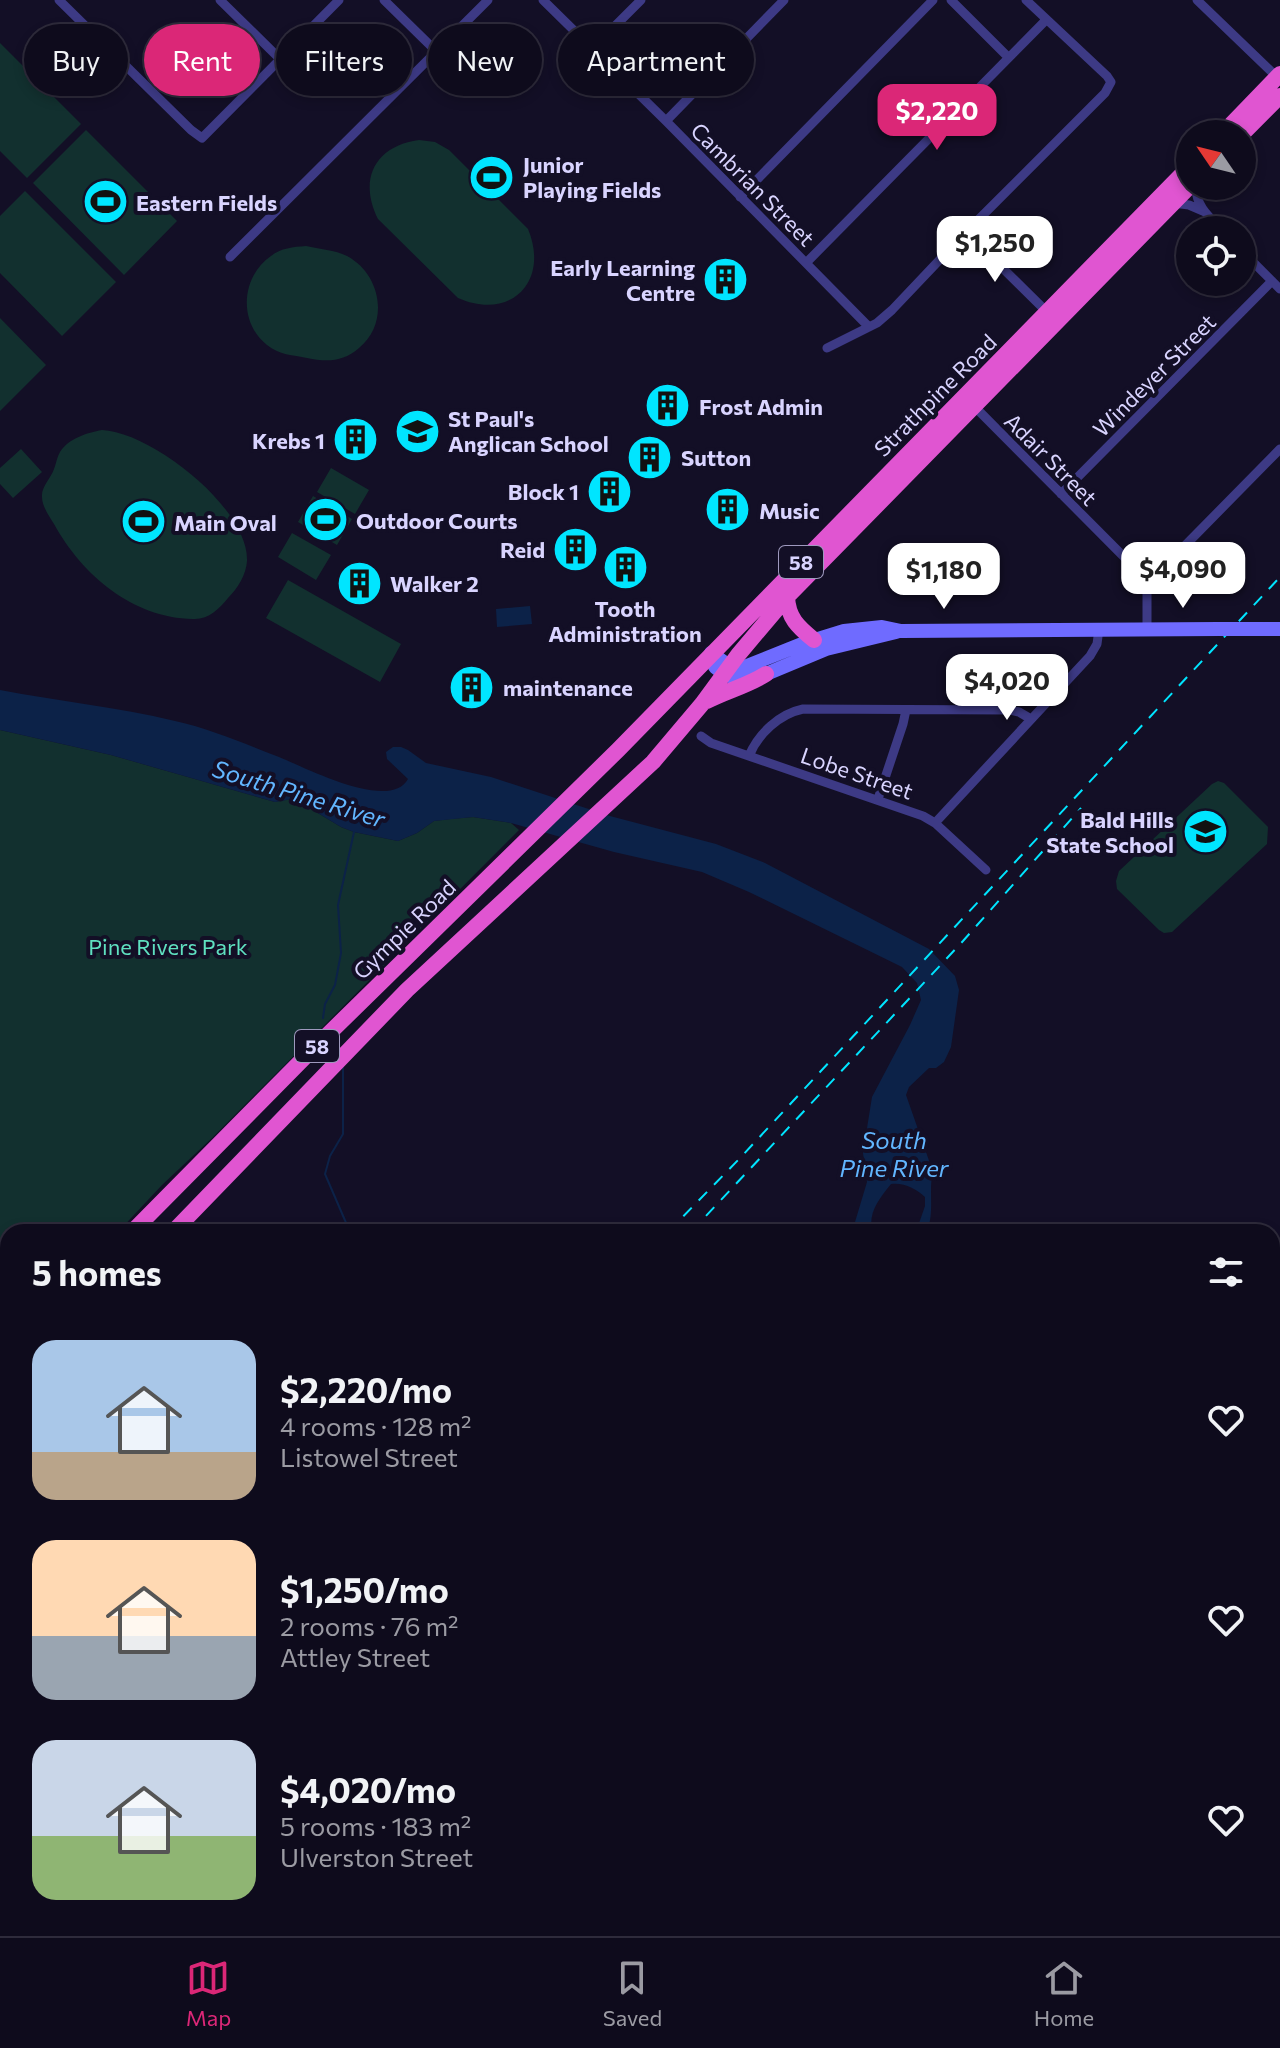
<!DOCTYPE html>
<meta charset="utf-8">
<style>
body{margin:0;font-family:Commissioner,sans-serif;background:#1c1929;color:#f1f3f6;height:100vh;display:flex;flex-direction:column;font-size:30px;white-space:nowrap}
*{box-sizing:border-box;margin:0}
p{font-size:26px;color:#9b9ba3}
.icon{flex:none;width:44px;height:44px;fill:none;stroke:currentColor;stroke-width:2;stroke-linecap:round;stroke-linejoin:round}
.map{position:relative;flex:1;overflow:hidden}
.panel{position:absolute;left:0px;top:1224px;width:1280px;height:712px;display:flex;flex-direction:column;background:#0e0b1c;border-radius:24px 24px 0 0;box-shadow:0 4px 12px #0003,0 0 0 2px #2e2b3b}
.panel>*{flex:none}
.top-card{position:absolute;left:24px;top:24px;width:800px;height:72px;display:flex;gap:16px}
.needle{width:52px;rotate:305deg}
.tools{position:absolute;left:1176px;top:120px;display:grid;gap:16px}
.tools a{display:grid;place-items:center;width:80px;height:80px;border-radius:50%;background:#0e0b1c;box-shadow:0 4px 12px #0003,0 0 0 2px #2e2b3b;font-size:40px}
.price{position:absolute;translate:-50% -68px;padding:0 18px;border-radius:16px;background:#fff;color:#222;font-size:26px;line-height:52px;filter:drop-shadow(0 2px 4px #0008)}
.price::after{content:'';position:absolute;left:50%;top:48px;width:24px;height:18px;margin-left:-12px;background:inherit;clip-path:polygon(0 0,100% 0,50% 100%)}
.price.selected{background:#db2777;color:#fff}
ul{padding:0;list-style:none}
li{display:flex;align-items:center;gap:24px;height:200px;padding:0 32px}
li span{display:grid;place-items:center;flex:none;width:224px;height:160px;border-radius:24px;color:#555}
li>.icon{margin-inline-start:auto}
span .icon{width:96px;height:96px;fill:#fffc;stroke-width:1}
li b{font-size:34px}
h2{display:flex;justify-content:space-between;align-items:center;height:96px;padding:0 32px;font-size:34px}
.tag{padding:0 28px;border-radius:36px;background:#0e0b1c;box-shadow:0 4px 12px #0003,0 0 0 2px #2e2b3b;font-size:28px;line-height:72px}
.tag.selected{background:#db2777;color:#fff}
.tabs{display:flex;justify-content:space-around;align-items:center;height:112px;border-top:2px solid #2e2b3b;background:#0e0b1c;font-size:22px;color:#9b9ba3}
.tabs a{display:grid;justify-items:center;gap:4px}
.tabs .selected{color:#db2777}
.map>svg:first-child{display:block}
.green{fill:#12302f}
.water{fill:#0c2248}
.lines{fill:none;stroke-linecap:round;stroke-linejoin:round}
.stream{stroke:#0c2248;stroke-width:2}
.minor{stroke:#3d3a85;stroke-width:9}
.tertiary{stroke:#3d3a85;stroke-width:12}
.secondary{stroke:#6f6bff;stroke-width:14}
.trunk{stroke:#e055d1;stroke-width:16}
.rail{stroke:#00e5ff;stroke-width:2;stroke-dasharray:12 10;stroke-linecap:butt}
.tertiary-bridge{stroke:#3d3a85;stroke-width:12}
.secondary-bridge{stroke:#6f6bff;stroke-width:14}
.labels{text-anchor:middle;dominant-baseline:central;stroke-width:8;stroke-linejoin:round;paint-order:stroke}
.shield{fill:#130f26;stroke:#9e99be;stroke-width:2}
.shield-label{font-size:20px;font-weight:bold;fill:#d9d4ff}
.poi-label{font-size:22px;font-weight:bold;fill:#d9d4ff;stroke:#130f26;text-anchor:start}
.street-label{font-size:22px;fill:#d9d4ff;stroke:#130f26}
.park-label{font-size:22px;fill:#5fe0c0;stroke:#130f26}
.water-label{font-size:24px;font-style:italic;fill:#62b6ff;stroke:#130f26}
</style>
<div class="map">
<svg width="1280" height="1936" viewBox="0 0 1280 1936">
<rect width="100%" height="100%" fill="#130f26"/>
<path class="green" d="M0,43L81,124L27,178L0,151Z
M86,130L177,221L124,275L33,183Z
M419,140L435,142L449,150L528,229C550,282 510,321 458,298L378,219C358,179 375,146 419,140Z
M25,191L116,282L62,336L0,273V216Z
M306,246C319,249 335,250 347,256C381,274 390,323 359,348C343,362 327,362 307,358C293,355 279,355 267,345C238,322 241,277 271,256C281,248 293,247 306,246Z
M0,318L46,365L0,411Z
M102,430C151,432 249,508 247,561C246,575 238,588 228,598C219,609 208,620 193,619C133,618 82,575 54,524C49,516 42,506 42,497C41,487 51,478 54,469C56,464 57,457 60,452C69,438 87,433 102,430Z
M21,449L42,472L13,498L0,484V468Z
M331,468L369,490L355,514L317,492Z
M313,496L352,519L337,545L298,522Z
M292,533L331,555L316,580L278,557Z
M288,580L401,644L380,682L266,618Z
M0,730L111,755L275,802L291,799L308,807L341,827L354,832L398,841L417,833L434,821L450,819L473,817L511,823L519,830L212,1138L162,1185L118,1232H8V1347L0,1354Z
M1218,781L1224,783L1268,827L1267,844L1172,932L1164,933L1159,930L1117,889L1116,881L1119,871L1212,784Z
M0,1590L8,1610V1676L0,1680Z"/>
<path class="water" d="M530,606L532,624L497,627L496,609Z
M0,690C58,701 117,707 175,721C211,729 245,744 279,757C306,768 390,812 408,779L387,759L386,752L393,747H401L408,750L426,763L491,777L610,816L716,844L765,863L929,949L955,976L959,990L951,1047L944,1062L936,1068H929L909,1087L906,1095L933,1172C928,1191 935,1210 927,1232H916L925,1206V1197C917,1189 903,1182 891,1184C879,1199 868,1212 872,1232H852L867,1182L863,1153L872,1097L910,1025L921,1000L917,983L902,967L749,892L702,872L614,852L511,823L473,817L434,821L417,833L398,841L354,832L341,827L308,807L292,799L275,802L111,755L0,730Z"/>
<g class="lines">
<path class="stream" d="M323,1018L325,1004L335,985L341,953L338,905L354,832
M343,1068V1134L330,1156L325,1174L350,1232
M123,1928L125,1936"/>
<path class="minor" d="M59,0L191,130L202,138L339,0
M220,0L280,59
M384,0L437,52
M543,0L666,121L869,327
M951,0L1008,57
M1197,0L1280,80
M592,49L641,0
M666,121L784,0
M1196,186C1195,205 1209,217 1222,230
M740,197L933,0
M1173,203L1189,205L1203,211
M966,232L1049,314
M1242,251L1280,289
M230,257L488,0
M806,263L1046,20
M827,348L877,323L892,310L966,232L1105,93L1111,82L1107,76L1026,0
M972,404L1139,572L1147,590V629
M1061,494L1272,281
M1144,581L1161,570L1280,449
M701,736L711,743L923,816L935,823L986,870
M749,756C758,734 779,714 803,709L1010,710L1019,712L1031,719
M878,799L903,724L906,710
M935,823L1090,656L1097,644L1099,629
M795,1936L802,1928"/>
<path class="tertiary" d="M77,1928V1936"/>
<path class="secondary" d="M1263,629H1280
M711,653L729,666L742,668L802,644L844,631L882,627L901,631L1219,629
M715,667L724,674L736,678L766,674L826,649L896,632"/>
<path class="trunk" d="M1222,134L1280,74
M1242,134L1280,96
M787,597C788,618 798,627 814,640
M707,701C726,691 747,686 766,674
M132,1232L305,1057L618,750L1190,166
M173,1232L407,990L653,762L702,704L738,655L787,597L1190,186
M0,1365L8,1357
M0,1399L8,1392"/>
<path class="rail" d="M668,1232L741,1157L1280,577
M691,1232L963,941L1081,808
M0,1306L3,1318L0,1327
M0,1690L8,1686"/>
<path class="tertiary-bridge" d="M0,1696L7,1714"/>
<path class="secondary-bridge" d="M1219,629H1263"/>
</g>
<defs>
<symbol id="stadium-disc" viewBox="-11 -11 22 22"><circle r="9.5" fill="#00e5ff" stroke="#130f26"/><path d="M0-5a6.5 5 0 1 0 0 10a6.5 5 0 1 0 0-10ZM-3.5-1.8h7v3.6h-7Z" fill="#111"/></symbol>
<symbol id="building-disc" viewBox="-11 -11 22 22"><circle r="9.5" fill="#00e5ff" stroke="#130f26"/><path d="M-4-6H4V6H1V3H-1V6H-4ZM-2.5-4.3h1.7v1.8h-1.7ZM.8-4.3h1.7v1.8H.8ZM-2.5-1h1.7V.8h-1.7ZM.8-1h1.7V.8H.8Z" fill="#111"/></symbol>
<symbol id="school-disc" viewBox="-11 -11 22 22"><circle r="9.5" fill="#00e5ff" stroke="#130f26"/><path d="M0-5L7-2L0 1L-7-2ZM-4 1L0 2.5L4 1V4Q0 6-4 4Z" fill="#111"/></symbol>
</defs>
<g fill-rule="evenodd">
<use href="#stadium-disc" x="466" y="152" width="51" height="51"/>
<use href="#stadium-disc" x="80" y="176" width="51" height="51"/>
<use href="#building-disc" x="700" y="254" width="51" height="51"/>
<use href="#building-disc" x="642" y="380" width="51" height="51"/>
<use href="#school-disc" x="392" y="406" width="51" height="51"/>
<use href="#building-disc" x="330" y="414" width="51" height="51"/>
<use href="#building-disc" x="624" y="432" width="51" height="51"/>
<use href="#building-disc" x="584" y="466" width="51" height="51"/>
<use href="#building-disc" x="702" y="484" width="51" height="51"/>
<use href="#stadium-disc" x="300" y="494" width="51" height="51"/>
<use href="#stadium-disc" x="118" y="496" width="51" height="51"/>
<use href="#building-disc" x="550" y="524" width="51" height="51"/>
<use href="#building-disc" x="600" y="542" width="51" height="51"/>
<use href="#building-disc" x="334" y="558" width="51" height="51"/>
<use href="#building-disc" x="446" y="662" width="51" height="51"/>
<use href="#school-disc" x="1180" y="806" width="51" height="51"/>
</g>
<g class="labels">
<g class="shield">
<rect x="779" y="546" width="44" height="32" rx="6"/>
<rect x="295" y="1030" width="44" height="32" rx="6"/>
</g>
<g class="shield-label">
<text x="801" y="562">58</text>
<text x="317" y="1046">58</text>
</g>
<g class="poi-label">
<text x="523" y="164">Junior<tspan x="523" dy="25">Playing Fields</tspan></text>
<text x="136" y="202">Eastern Fields</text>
<text x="695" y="267" text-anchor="end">Early Learning<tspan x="695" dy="25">Centre</tspan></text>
<text x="699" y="406">Frost Admin</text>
<text x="448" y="418">St Paul's<tspan x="448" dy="25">Anglican School</tspan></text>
<text x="325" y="440" text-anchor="end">Krebs 1</text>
<text x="681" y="457">Sutton</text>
<text x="579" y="491" text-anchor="end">Block 1</text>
<text x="759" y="510">Music</text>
<text x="356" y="520">Outdoor Courts</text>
<text x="174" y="522">Main Oval</text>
<text x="545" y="549" text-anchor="end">Reid</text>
<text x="390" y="583">Walker 2</text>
<text x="625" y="608" text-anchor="middle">Tooth<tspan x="625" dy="25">Administration</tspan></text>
<text x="503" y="687">maintenance</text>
<text x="1174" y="819" text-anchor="end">Bald Hills<tspan x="1174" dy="25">State School</tspan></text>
</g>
<g class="street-label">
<text transform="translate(753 184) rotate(45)">Cambrian Street</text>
<text transform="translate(1154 375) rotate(-45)">Windeyer Street</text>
<text transform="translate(935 395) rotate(-45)">Strathpine Road</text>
<text transform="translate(1051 459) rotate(45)">Adair Street</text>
<text transform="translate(857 773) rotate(19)">Lobe Street</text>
<text transform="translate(404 929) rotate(-44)">Gympie Road</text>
</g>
<g class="park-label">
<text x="168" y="946">Pine Rivers Park</text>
</g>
<g class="water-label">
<text transform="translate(299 793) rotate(17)">South Pine River</text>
<text x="894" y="1139">South<tspan x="894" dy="28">Pine River</tspan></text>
</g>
</g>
</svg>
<div class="tools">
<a><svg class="needle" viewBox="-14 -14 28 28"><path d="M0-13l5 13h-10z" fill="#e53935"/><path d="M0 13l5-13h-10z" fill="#9b9ba3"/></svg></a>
<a><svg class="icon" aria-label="locate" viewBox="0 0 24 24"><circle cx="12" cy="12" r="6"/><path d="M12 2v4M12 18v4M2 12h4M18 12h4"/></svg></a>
</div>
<b class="price selected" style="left:937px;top:152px">$2,220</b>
<b class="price" style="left:995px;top:284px">$1,250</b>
<b class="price" style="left:1183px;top:610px">$4,090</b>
<b class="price" style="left:944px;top:611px">$1,180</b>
<b class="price" style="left:1007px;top:722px">$4,020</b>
<div class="top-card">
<a class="tag">Buy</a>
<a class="tag selected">Rent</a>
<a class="tag">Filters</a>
<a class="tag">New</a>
<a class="tag">Apartment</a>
</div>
<section class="panel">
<h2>5 homes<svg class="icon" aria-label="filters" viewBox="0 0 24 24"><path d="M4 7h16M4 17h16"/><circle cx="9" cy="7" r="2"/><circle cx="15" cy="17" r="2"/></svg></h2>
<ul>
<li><span style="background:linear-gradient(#a9c7e8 70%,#b9a48a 0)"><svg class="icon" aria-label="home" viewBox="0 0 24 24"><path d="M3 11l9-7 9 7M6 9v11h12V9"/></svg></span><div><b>$2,220/mo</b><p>4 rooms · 128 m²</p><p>Listowel Street</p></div><svg class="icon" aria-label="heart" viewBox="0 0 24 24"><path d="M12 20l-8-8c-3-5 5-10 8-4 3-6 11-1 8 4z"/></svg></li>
<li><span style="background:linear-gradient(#ffd9b3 60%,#9aa5b1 0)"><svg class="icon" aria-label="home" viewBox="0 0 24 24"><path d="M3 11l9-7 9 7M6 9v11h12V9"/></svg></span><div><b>$1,250/mo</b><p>2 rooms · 76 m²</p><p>Attley Street</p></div><svg class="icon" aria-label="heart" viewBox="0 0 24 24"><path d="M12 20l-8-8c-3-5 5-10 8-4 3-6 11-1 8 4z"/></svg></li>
<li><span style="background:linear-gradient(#c9d6e8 60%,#8fb573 0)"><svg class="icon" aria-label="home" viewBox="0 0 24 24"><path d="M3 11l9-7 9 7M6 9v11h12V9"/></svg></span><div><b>$4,020/mo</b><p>5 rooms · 183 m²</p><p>Ulverston Street</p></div><svg class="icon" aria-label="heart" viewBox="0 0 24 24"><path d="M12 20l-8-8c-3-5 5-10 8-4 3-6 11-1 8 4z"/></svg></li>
</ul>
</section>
</div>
<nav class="tabs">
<a class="selected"><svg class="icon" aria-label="map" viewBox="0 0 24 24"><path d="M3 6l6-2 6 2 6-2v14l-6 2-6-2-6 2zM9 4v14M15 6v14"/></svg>Map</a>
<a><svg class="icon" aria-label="saved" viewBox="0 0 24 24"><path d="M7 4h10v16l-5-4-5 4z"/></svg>Saved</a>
<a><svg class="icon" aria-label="home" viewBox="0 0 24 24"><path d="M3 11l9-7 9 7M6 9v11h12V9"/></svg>Home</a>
</nav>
